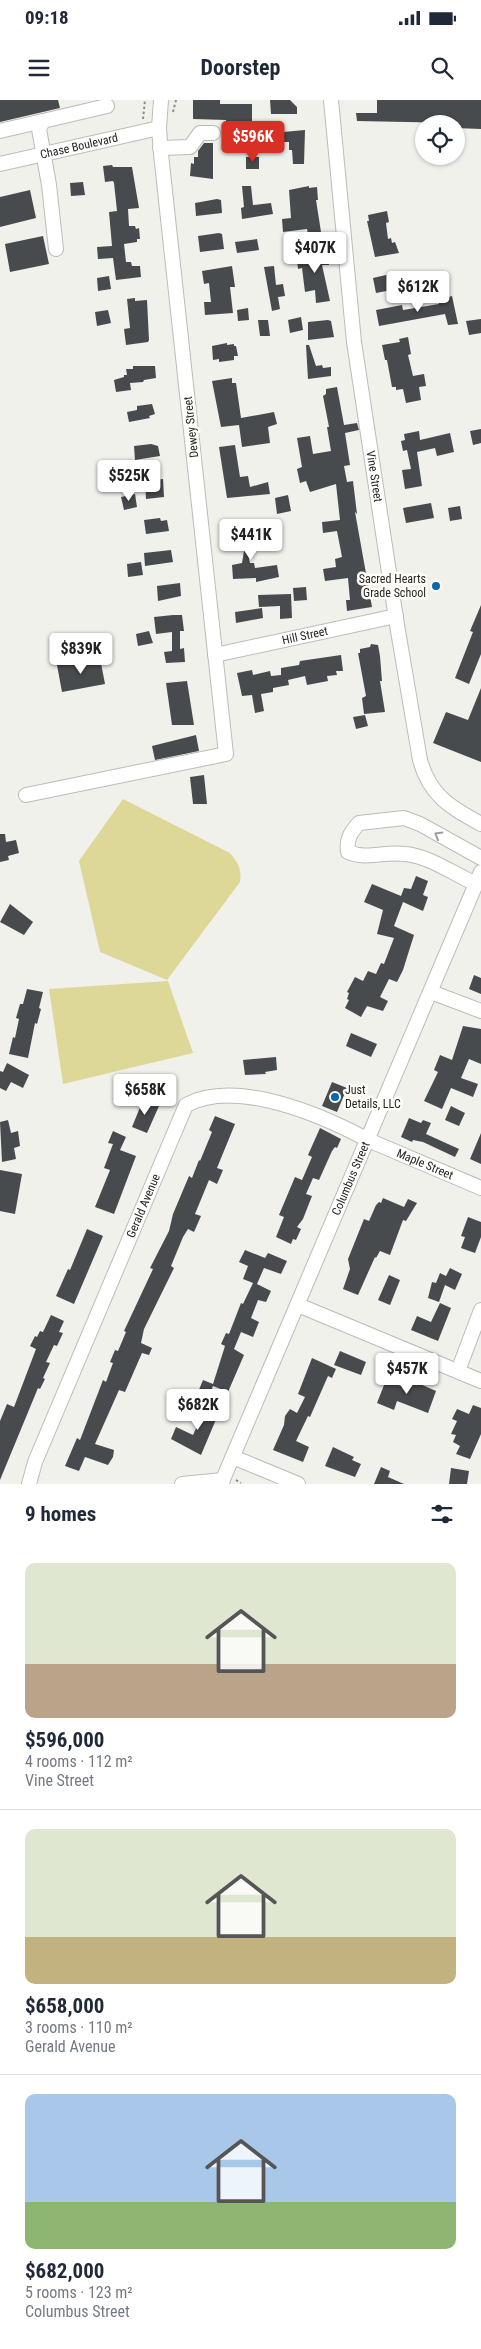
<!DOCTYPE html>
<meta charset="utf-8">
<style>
body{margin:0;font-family:"Roboto Condensed",sans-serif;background:#f2f2f3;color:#1f2937;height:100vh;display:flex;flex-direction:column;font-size:19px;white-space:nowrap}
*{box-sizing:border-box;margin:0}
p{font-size:16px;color:#747a83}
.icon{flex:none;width:28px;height:28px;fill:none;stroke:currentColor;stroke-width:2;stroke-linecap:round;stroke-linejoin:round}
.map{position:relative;height:1384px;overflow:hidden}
.panel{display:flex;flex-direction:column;background:#fff;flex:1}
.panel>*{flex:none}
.controls{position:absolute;left:415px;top:15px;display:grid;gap:10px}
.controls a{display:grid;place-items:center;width:50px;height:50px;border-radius:50%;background:#fff;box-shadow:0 1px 4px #0004;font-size:25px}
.price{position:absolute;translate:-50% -42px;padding:0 11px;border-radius:5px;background:#fff;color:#222;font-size:16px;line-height:32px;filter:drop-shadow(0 1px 2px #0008)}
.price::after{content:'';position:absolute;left:50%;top:30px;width:15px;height:11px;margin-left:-8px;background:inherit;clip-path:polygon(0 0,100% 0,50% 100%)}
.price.selected{background:#d93025;color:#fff}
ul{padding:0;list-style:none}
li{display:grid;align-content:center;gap:10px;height:265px;padding:0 25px}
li+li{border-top:1px solid #e0e1e3}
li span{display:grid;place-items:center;height:155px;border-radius:10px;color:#555}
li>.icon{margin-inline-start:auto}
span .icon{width:90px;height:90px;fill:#fffc;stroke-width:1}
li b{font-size:21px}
h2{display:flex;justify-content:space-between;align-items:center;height:60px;padding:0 25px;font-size:21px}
.status{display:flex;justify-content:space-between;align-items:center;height:35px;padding:0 25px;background:#fff;direction:ltr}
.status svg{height:14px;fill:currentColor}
header{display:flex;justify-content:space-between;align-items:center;height:65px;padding:0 25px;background:#fff;font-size:22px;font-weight:700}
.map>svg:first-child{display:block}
.green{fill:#ddd898}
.building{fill:#484b4e}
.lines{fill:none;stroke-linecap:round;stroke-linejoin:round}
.minor-casing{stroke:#bcbcb7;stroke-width:16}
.path{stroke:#8b8b88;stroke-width:2;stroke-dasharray:2.5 2.5;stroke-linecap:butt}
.minor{stroke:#fff;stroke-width:14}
.oneway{stroke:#9d9d9c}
.poi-dot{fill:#0467b4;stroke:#fffef9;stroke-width:2}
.labels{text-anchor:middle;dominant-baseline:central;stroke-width:5;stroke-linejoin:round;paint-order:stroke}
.street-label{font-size:12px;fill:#262624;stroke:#fffef9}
.poi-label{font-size:12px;fill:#262624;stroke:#fffef9;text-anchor:end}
</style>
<div class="status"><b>09:18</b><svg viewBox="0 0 49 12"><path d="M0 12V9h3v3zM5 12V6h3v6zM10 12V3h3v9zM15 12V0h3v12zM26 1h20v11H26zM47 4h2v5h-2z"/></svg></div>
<header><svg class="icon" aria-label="menu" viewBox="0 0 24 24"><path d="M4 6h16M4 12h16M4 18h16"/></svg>Doorstep<svg class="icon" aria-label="search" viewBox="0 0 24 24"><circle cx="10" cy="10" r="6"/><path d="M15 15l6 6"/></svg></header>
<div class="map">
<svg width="481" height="1384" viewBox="0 0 481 1384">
<rect width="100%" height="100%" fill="#f1f1ec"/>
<path class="green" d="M123,699L230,753C238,762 242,770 240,782L167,880L100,852L79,761Z
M168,881L193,953L63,984L49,889Z"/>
<path class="building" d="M0,0H58L60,8L0,22Z
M193,0H220V4H252V24L250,27H226V20L193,19Z
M270,0H290L297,7V14H271Z
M377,0H481V29L456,28V23L357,21L356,13H377Z
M305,30L304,64H293L292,50H289V42H283V32Z
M204,43H213V79L190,76L191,63L194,64V57H198V51Z
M246,57H259V69H246Z
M112,65L113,67H132L139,108L128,109L129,126H135L136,129L139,128L140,139H137V142L124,144L126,162H131L132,166H140L141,177L116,180L113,158L98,159L97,147L112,146L109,112L117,111L114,83L113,81L105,82L103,66Z
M83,82L85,95L71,96L70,83Z
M242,86H251L253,105L271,103L273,114L242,119L241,108L244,107Z
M309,86V88L317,87L318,100H316L321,132L308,134L307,129L283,132L282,119L291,118L289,90Z
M30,90L36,118L0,127V97Z
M217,99L221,100L222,113L196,116L195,103Z
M387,111L389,122L386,123L388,139L391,138L392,143L395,142L399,153L375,157L367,121H369L368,115Z
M219,133L222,134L224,149L200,152L198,136Z
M43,136L49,164L10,172L5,144Z
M257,139L259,150L237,153L235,142Z
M327,149L329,165H322L330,201L316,203L315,190L305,192L302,168L298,169L297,159L308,156L307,151Z
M232,166L235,187H230L233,213L205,215L204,202H211L209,183L204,184L202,171Z
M274,166L276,185L283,184L285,196L278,197L280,209L272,211L264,167Z
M399,172L402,188L376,193L373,178Z
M109,176L111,189L98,191L97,178Z
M452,196L458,224L448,225L445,214L379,226L376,210L402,205L403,210L439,204L438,200Z
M135,198V201L147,200L149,240L148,242L126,245L124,229L130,228L127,199Z
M248,208L249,220L238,221L237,210Z
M108,210L111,223L97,226L95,212Z
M301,217L303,230L290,233L288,220Z
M481,219V233L469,235L466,221Z
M258,220H268L270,236H260Z
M328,220L331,221L334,237L308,240V222Z
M408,237L411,254L408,255L413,276L424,274L426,286L419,287L421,300L406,303L403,289L396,290V287H392L387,260H385L382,245L400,242L399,239Z
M227,243V245L234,244V246H236L238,256H234V260L219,262V259L213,260L212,246Z
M306,245H309L316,266L322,265L323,268L331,267V276L308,279Z
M133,266H155L156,278L144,280L143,282L130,283L131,290L116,292L114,280L124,277V275H127L126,269H133Z
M232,278V283H236L241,318L274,312L277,324L268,327L270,343L242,347L239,325L221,327L212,281Z
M337,287L344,325L357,323L359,330L345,333L350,365L344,366L347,382L353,381L357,414L355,412L372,507L347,511L346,500H350L348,478L325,481L323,469L336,467L335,459L342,457L337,431L323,433L322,422L340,420L336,384L310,392L306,381L300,383L297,369L302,367L297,338L310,336L313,354L331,351L327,327H329L323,296L326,294V289Z
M152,304L155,314L149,316L150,318L129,322L127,312L137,310V306Z
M481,329V343L473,345L470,331Z
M419,331L420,340L450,333L454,352L437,356L435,348L417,352L422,386L405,389L402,370L411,369L407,350L403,351L401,341L405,340L404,334Z
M151,344L158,346L160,356L135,360L134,346Z
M235,345L240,377L248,376L250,387L268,382L270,394L227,398L219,347Z
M158,361L160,368L129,373L128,364Z
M163,379L164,397L146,399L145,381Z
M135,394L137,407L124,410L121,397Z
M288,395L291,411L277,414L275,398Z
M431,403L434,418L406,423L403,408Z
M460,406L462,419L450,421L448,408Z
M160,418L161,421L167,420L169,431L146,434L144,420Z
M254,430L256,443L246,445L250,463H254L255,468L277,465L279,477L256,482V478L233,479L232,465L242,463L245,445L234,443L232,434Z
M171,450L173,462L145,466L144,453Z
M141,462L143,475L128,477L127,464Z
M180,483L181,496L158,501L157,486Z
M306,487L307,500L294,501L293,488Z
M291,494L292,518L280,519V506L259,507L258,495Z
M481,505V554L469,584L455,578L473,532L470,531Z
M262,508L263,518L236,523L235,512Z
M173,515H182L184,531H180V549L184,548L185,562L166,563L164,552L172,551V532L156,534L154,517Z
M149,531L153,543L138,546L136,534Z
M371,544L378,545L380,556L382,581H380L385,612L364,614L362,598L366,596L358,553H360V549L370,547Z
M341,555L343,571H336L337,575L327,576L328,581L307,585L305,576L288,580L289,585L273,588V592L261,594L264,611L255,613L252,595L242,596L237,573L252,570L253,575L270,571L271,576L281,575V568L299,565L300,561Z
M100,558L105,584L62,592L57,565Z
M187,581L194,625H172L166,583Z
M481,588V662L433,643L446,612L468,620Z
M365,615L368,626L356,629L353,617Z
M196,635L199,651L155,660L152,646Z
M204,675L207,704H193L190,677Z
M0,734H5L6,742L16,740L19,753L8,756L9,760L0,762Z
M416,776L428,781L423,795L428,797L423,811L403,802L394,826L414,835L403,870L397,882L389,879L380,897L388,901L383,911L367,906L361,917L345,908L349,900L347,899L349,893L347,892L355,877L363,881L368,871L376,874L381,863L384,864L394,838L377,834L383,810L364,802L372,784L401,796L404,788L411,789Z
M10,804L33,822L24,835L0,822Z
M474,875L481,878V894L469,889Z
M27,889L43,892L39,908L41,909L37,924L35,923L28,958L9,954L13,937L15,938L19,919L16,918L20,904H23Z
M463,926L481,929V964L469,959L461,978L478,984L473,997L451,988L442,1009L424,1001L438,972L434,970L440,955L452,960Z
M351,933L377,944L371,957L346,946Z
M276,957L277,970L265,972L266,974L245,975L243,960Z
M7,963L29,975L23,988L11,982L6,991L0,988V971L3,972Z
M332,982L347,988L337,1012L322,1006Z
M143,1000L159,1006L147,1033L132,1027Z
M451,1006L465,1013L459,1026L445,1020Z
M215,1016L235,1024L217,1068L223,1070L217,1084L209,1080L195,1114L201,1116L194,1132L188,1129L183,1137L171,1166L174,1168L144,1229L141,1243L152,1248L149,1255L142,1253L125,1292L119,1290L95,1344L114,1350L113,1357L108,1365L85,1357L79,1371L65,1366L77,1338L80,1340L103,1280L106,1282L113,1263L110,1262L115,1250L118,1251L126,1232L124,1231L153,1169L150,1168L169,1131L173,1114L189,1076L192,1078L199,1060L200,1061L212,1032L209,1030Z
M409,1018L421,1023L423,1020L431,1023L426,1034L459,1049L455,1057L423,1042L413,1040L412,1042L401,1037Z
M8,1020L11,1033L18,1031L20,1046L14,1048L16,1059L2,1062L0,1022Z
M320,1028L341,1039L337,1048L335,1047L332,1051L319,1080L313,1078L306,1094L312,1096L303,1119L297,1127L301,1129L296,1140L293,1139L291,1144L276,1137L284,1117L279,1115L295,1077L302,1080L312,1057L308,1055Z
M113,1031L126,1037L120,1050L136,1056L114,1114L95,1107L110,1070L104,1068L113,1044L108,1043Z
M481,1033V1064L470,1059Z
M0,1070L22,1074L15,1114L0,1111Z
M383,1098L404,1107L408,1099L417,1103L406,1121L403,1120L390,1155L380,1151L376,1158L375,1157L358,1195L343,1189L350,1169L348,1159L364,1119L369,1121L376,1105L379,1102L381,1103Z
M468,1117L481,1122V1137L475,1153L461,1148L465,1137L461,1136Z
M87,1129L103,1136L74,1204L56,1196L68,1169L70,1170Z
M245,1150L265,1158L268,1153L287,1161L281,1174L264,1168L257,1184L271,1191L266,1202L258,1200L251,1218L259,1222L253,1237L241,1232L234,1249L244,1255L228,1292L213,1286L206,1305L194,1301L198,1292L203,1280L213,1284L225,1246L221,1244L226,1233L229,1234L241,1203L243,1204L253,1183L243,1179L248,1166L239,1162Z
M450,1168L462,1174L455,1190L445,1185L439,1202L428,1198L432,1182L436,1183L440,1173L446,1176Z
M389,1175L400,1180L390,1205L378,1200Z
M440,1203L451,1208L438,1241L411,1230L417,1216L431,1222Z
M51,1215L64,1221L59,1232L63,1233L57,1246L54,1245L46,1262L50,1263L43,1278L45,1279L40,1289L38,1288L0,1380V1321L7,1304L14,1307L36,1249L30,1246L35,1236L37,1237L40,1231L43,1232Z
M340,1251L366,1262L361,1275L334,1265Z
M312,1258L336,1269L332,1278L328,1276L310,1317L308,1316L296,1341L309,1347L303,1362L273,1350L284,1325L285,1316L290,1309L297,1313L305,1297L298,1294Z
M404,1277L436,1291L428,1313L397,1301L394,1310L377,1303L386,1280L401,1286Z
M207,1304L220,1310L201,1355L171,1339L176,1327L193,1335Z
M473,1305L481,1308V1334L470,1359L456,1354L460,1346L453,1342L456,1335L451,1334L457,1321L452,1319L457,1309L469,1314Z
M333,1347L354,1357L352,1360L361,1364L355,1377L325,1366Z
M381,1367L390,1371L388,1377L404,1384H374Z
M451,1368L469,1371L467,1384H449Z"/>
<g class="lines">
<defs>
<g id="minor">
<path id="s1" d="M331,0L354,242L397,525L420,660C430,696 450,707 481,724"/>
<path d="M0,31L43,21"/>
<path d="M160,48L190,47L200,33H213"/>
<path id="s2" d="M0,64L159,28"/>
<path d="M56,149L49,85L39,29L43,21L107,6"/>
<path id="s3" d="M215,555L396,516"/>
<path d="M26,695L226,654L161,54L159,28L161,0"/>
<path d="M476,784C454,774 429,756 405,754C385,751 367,760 348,752C346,739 351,732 359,723L404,718L420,724L481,758"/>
<path d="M431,892L481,911"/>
<path d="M298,1205L481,1281"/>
<path d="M458,1271L481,1210"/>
<path d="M233,1357L298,1384"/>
<path id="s4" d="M29,1384L35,1362L186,1005C236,978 322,1015 368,1040L481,1088"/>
<path d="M182,1384L223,1380"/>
<path id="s5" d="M221,1384L481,772"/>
</g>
</defs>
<use href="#minor" class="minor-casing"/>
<path class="path" d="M173,12L176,0
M143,19L145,0
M236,1380L241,1383"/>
<use href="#minor" class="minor"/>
</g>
<defs><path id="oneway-chevron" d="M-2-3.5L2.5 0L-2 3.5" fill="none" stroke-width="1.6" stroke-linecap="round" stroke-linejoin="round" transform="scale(1.25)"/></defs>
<use class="oneway" href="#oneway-chevron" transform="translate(438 735) rotate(-150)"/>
<g class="poi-dot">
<circle cx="436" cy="486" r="5"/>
<circle cx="335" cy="997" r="5"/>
</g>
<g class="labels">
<g class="street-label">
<text stroke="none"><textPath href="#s2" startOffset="81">Chase Boulevard</textPath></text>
<text transform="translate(191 327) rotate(-96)">Dewey Street</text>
<text stroke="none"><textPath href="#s1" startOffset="379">Vine Street</textPath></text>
<text stroke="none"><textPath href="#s3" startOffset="92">Hill Street</textPath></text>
<text stroke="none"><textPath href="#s4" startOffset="664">Maple Street</textPath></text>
<text stroke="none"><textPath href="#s5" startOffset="332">Columbus Street</textPath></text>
<text stroke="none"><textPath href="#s4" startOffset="301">Gerald Avenue</textPath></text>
</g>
<g class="poi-label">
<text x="426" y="479">Sacred Hearts<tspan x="426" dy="14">Grade School</tspan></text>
<text x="345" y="990" text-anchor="start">Just<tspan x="345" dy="14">Details, LLC</tspan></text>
</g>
</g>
</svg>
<div class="controls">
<a><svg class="icon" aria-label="locate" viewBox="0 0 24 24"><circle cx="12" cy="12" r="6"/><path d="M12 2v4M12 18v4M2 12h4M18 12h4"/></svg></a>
</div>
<b class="price selected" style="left:253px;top:63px">$596K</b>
<b class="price" style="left:315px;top:174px">$407K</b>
<b class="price" style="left:418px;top:213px">$612K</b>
<b class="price" style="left:129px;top:402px">$525K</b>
<b class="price" style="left:251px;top:461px">$441K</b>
<b class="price" style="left:81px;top:575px">$839K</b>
<b class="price" style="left:145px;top:1016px">$658K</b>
<b class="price" style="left:407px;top:1295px">$457K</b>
<b class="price" style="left:198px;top:1331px">$682K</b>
</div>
<section class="panel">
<h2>9 homes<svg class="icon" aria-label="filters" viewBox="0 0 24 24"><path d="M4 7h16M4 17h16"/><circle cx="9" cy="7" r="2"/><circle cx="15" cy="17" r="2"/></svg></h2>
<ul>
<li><span style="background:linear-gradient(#dfe7d0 65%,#b9a48a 0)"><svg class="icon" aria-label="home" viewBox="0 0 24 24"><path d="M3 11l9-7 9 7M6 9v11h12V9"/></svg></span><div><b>$596,000</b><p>4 rooms · 112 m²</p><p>Vine Street</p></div></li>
<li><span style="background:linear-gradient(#dfe7d0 70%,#c2b280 0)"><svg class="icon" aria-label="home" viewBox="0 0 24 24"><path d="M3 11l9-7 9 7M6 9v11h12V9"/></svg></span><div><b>$658,000</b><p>3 rooms · 110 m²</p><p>Gerald Avenue</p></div></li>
<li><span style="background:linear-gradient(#a9c7e8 70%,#8fb573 0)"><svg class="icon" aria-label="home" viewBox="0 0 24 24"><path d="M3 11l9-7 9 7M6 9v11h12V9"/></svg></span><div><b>$682,000</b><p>5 rooms · 123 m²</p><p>Columbus Street</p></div></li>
</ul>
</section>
